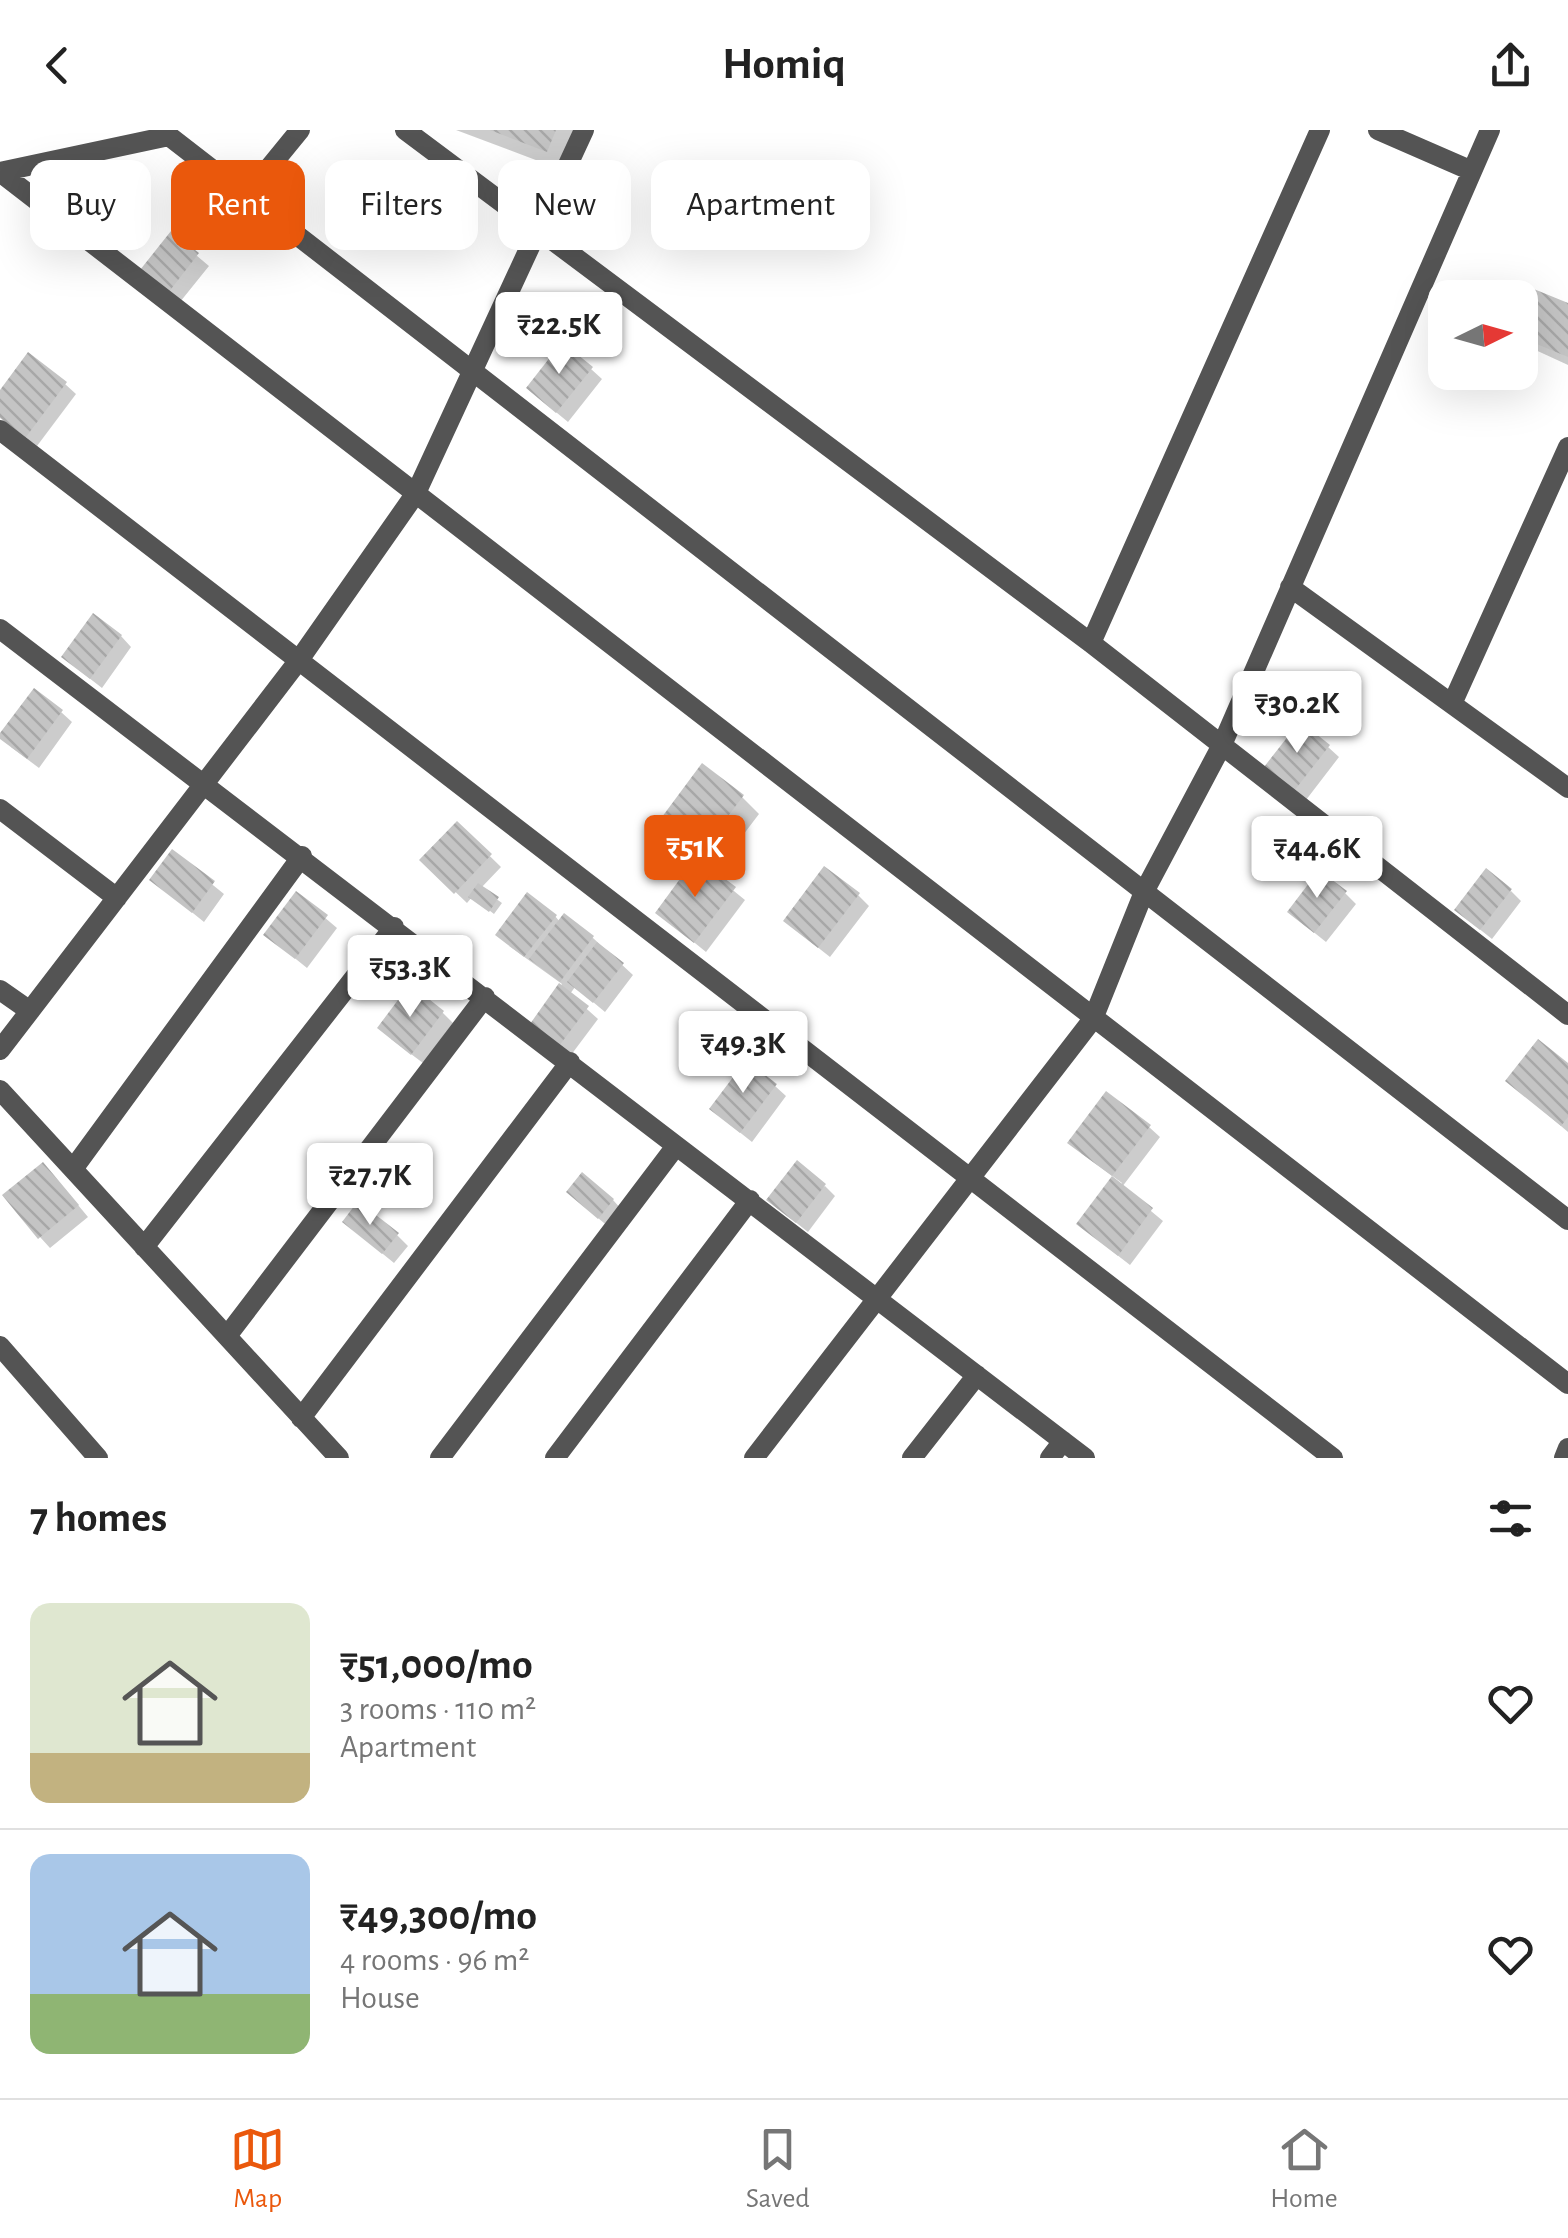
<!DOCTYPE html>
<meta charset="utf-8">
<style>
body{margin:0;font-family:"Alegreya Sans",sans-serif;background:#f2f2f2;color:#222;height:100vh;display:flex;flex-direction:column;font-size:38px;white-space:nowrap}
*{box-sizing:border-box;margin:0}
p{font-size:32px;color:#767676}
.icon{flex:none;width:55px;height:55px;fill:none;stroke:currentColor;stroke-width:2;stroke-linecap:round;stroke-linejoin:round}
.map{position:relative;height:1328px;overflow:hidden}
.sheet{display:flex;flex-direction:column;background:#fff;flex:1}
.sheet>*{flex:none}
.guide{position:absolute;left:30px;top:30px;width:1000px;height:90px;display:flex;gap:20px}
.needle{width:65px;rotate:85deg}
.controls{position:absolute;left:1428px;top:150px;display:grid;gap:20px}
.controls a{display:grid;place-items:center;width:110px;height:110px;border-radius:20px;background:#fff;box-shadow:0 10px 40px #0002;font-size:50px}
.price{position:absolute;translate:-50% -85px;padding:0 22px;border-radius:10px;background:#fff;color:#222;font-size:32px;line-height:65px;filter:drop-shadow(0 2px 5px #0008)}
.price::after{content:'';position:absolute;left:50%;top:60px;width:30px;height:22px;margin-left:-15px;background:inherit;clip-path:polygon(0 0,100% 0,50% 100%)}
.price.selected{background:#ea580c;color:#fff}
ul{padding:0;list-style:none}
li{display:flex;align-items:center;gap:30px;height:250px;padding:0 30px}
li+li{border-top:2px solid #e0e0e0}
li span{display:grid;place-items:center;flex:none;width:280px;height:200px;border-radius:20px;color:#555}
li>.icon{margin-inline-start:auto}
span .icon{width:120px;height:120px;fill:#fffc;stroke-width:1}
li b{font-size:42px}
h2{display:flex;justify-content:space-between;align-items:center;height:120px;padding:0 30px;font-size:42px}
.chip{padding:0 35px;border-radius:20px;background:#fff;box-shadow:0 10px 40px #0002;font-size:35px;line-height:90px}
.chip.selected{background:#ea580c;color:#fff}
header{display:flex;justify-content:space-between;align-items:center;height:130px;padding:0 30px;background:#fff;font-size:45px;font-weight:600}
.tabs{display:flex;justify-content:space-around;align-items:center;height:140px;border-top:2px solid #e0e0e0;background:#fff;font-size:28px;color:#767676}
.tabs a{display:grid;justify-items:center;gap:5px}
.tabs .selected{color:#ea580c}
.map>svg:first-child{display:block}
.shadow{fill:#0003}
.building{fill:url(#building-back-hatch)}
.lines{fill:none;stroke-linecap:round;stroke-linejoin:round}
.street{stroke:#545454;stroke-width:20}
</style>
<header><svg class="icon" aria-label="back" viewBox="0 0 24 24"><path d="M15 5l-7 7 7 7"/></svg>Homiq<svg class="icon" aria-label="share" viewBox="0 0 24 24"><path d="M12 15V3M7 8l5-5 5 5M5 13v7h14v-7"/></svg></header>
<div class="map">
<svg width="1568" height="1328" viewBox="0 0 1568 1328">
<defs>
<pattern id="building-back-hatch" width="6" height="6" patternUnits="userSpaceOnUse" patternTransform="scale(2.5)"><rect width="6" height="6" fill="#c4c4c4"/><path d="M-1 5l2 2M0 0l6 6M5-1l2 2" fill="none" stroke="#a7a7a7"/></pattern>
</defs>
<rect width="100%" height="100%" fill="#fff"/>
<path class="shadow" d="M456,0H586L570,43Z
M171,104L209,136L180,172L154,151Z
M1520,171L1568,176V235L1520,213Z
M591,239L602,249L568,292L540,269Z
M65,254L76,264L37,316L0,287V264Z
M121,506L131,517L102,558L75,537Z
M61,582L72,592L39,638L11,617Z
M1328,617L1339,627L1306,670L1278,648Z
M742,667L759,684L718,738L662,691Z
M457,694L501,737L481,758L502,773L494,784L472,767L467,773L422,730Z
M172,722L224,764L204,792L152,750Z
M697,731L745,770L706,822L658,783Z
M1511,761L1521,771L1492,809L1468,790Z
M1345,763L1356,774L1326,812L1301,792Z
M297,764L337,798L307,838L266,805Z
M858,765L869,776L830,827L797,801Z
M555,786L560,792L564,786L593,808L633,845L605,882L575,857L570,864L598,889L571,925L533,894L562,854L509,816Z
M442,882L453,893L423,933L391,909Z
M1568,936V1002L1508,951Z
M775,956L786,966L752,1012L723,989Z
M1149,997L1160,1007L1122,1057L1163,1091L1130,1135L1090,1104L1122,1053L1081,1023Z
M54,1046L88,1087L50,1118L40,1107Z
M825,1056L835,1066L808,1102L780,1080Z
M613,1070L623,1081L610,1098L580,1073Z
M356,1102L397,1105L408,1116L394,1133Z"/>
<path class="building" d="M490,0H556L547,22Z
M171,101L199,123L168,163L140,140Z
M1524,155L1568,173V227L1520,207L1519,168Z
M562,212L593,237L556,283L526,258Z
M28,222L67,252L26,307L0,288V260Z
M93,483L122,505L90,549L61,527Z
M34,558L63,580L27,629L0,609V603Z
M1300,591L1330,615L1294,661L1264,637Z
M702,633L744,665L700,723L659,691Z
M457,691L492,724L454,764L419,730Z
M172,719L215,751L192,783L149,750Z
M696,727L736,757L694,813L655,783Z
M824,736L860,763L818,818L783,791Z
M1486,738L1512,759L1480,800L1454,780Z
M1319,740L1347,761L1314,803L1287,782Z
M478,753L499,767L489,782L468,767Z
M296,761L328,785L295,829L263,805Z
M527,762L557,785L524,827L495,805Z
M564,783L594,806L560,852L529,829Z
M597,812L624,833L593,873L567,852Z
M559,853L589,876L559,916L530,894Z
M410,854L444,881L411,925L377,898Z
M1538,909L1568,933V987L1561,996L1505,951Z
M746,930L777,954L740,1003L709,979Z
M1106,961L1151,995L1112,1046L1067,1013Z
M797,1030L826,1054L796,1093L766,1070Z
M43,1032L79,1075L38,1109L2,1065Z
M582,1042L614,1069L598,1089L566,1062Z
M1112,1046L1153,1078L1118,1126L1076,1094Z
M358,1071L399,1103L382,1124L342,1092Z"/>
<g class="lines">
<path class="street" d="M405,0L1091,513L1568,885
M1378,0L1472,41
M0,42L1568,1254
M0,42L169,6L1568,1090
M246,66L300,0
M0,300L1333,1328
M1290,457L1568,658
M0,499L1085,1328
M1091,513L1320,0
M1452,574L1568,317
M0,679L117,768
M0,860L30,881
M0,920L299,530L416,363L584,0
M0,960L339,1328
M73,1039L302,726
M144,1117L394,797
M227,1206L485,867
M0,1216L98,1328
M301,1288L570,932
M440,1328L676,1016
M555,1328L750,1070
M754,1328L1093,889L1144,762L1222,615L1490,0
M912,1328L977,1245
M1050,1328L1063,1311
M1564,1328L1568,1318"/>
</g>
</svg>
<div class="controls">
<a><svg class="needle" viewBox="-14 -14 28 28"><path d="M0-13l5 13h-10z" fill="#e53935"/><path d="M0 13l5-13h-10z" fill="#767676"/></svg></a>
</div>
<b class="price" style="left:559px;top:247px">₹22.5K</b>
<b class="price" style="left:1297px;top:626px">₹30.2K</b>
<b class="price selected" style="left:695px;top:770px">₹51K</b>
<b class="price" style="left:1317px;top:771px">₹44.6K</b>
<b class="price" style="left:410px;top:890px">₹53.3K</b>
<b class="price" style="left:743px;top:966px">₹49.3K</b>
<b class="price" style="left:370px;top:1098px">₹27.7K</b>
<div class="guide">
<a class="chip">Buy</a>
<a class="chip selected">Rent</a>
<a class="chip">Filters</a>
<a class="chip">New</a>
<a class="chip">Apartment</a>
</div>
</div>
<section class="sheet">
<h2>7 homes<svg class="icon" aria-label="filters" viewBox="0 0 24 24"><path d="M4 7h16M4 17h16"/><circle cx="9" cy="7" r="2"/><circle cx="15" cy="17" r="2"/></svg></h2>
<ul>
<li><span style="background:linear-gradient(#dfe7d0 75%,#c2b280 0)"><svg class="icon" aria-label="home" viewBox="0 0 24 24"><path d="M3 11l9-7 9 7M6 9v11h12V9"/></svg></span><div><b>₹51,000/mo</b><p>3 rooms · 110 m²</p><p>Apartment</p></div><svg class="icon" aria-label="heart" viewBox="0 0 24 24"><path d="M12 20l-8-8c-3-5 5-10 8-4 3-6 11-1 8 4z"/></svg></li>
<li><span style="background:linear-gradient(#a9c7e8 70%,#8fb573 0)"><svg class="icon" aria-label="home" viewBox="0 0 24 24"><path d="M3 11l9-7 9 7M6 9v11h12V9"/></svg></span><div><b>₹49,300/mo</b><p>4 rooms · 96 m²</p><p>House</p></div><svg class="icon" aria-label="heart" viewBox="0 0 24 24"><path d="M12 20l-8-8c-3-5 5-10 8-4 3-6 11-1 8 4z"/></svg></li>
</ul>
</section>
<nav class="tabs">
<a class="selected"><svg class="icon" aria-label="map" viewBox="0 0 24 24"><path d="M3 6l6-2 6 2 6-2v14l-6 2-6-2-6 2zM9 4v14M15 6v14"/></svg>Map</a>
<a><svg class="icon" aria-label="saved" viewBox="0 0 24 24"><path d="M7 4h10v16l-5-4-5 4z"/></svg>Saved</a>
<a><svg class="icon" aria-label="home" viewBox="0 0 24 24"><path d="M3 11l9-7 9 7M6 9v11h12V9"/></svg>Home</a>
</nav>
